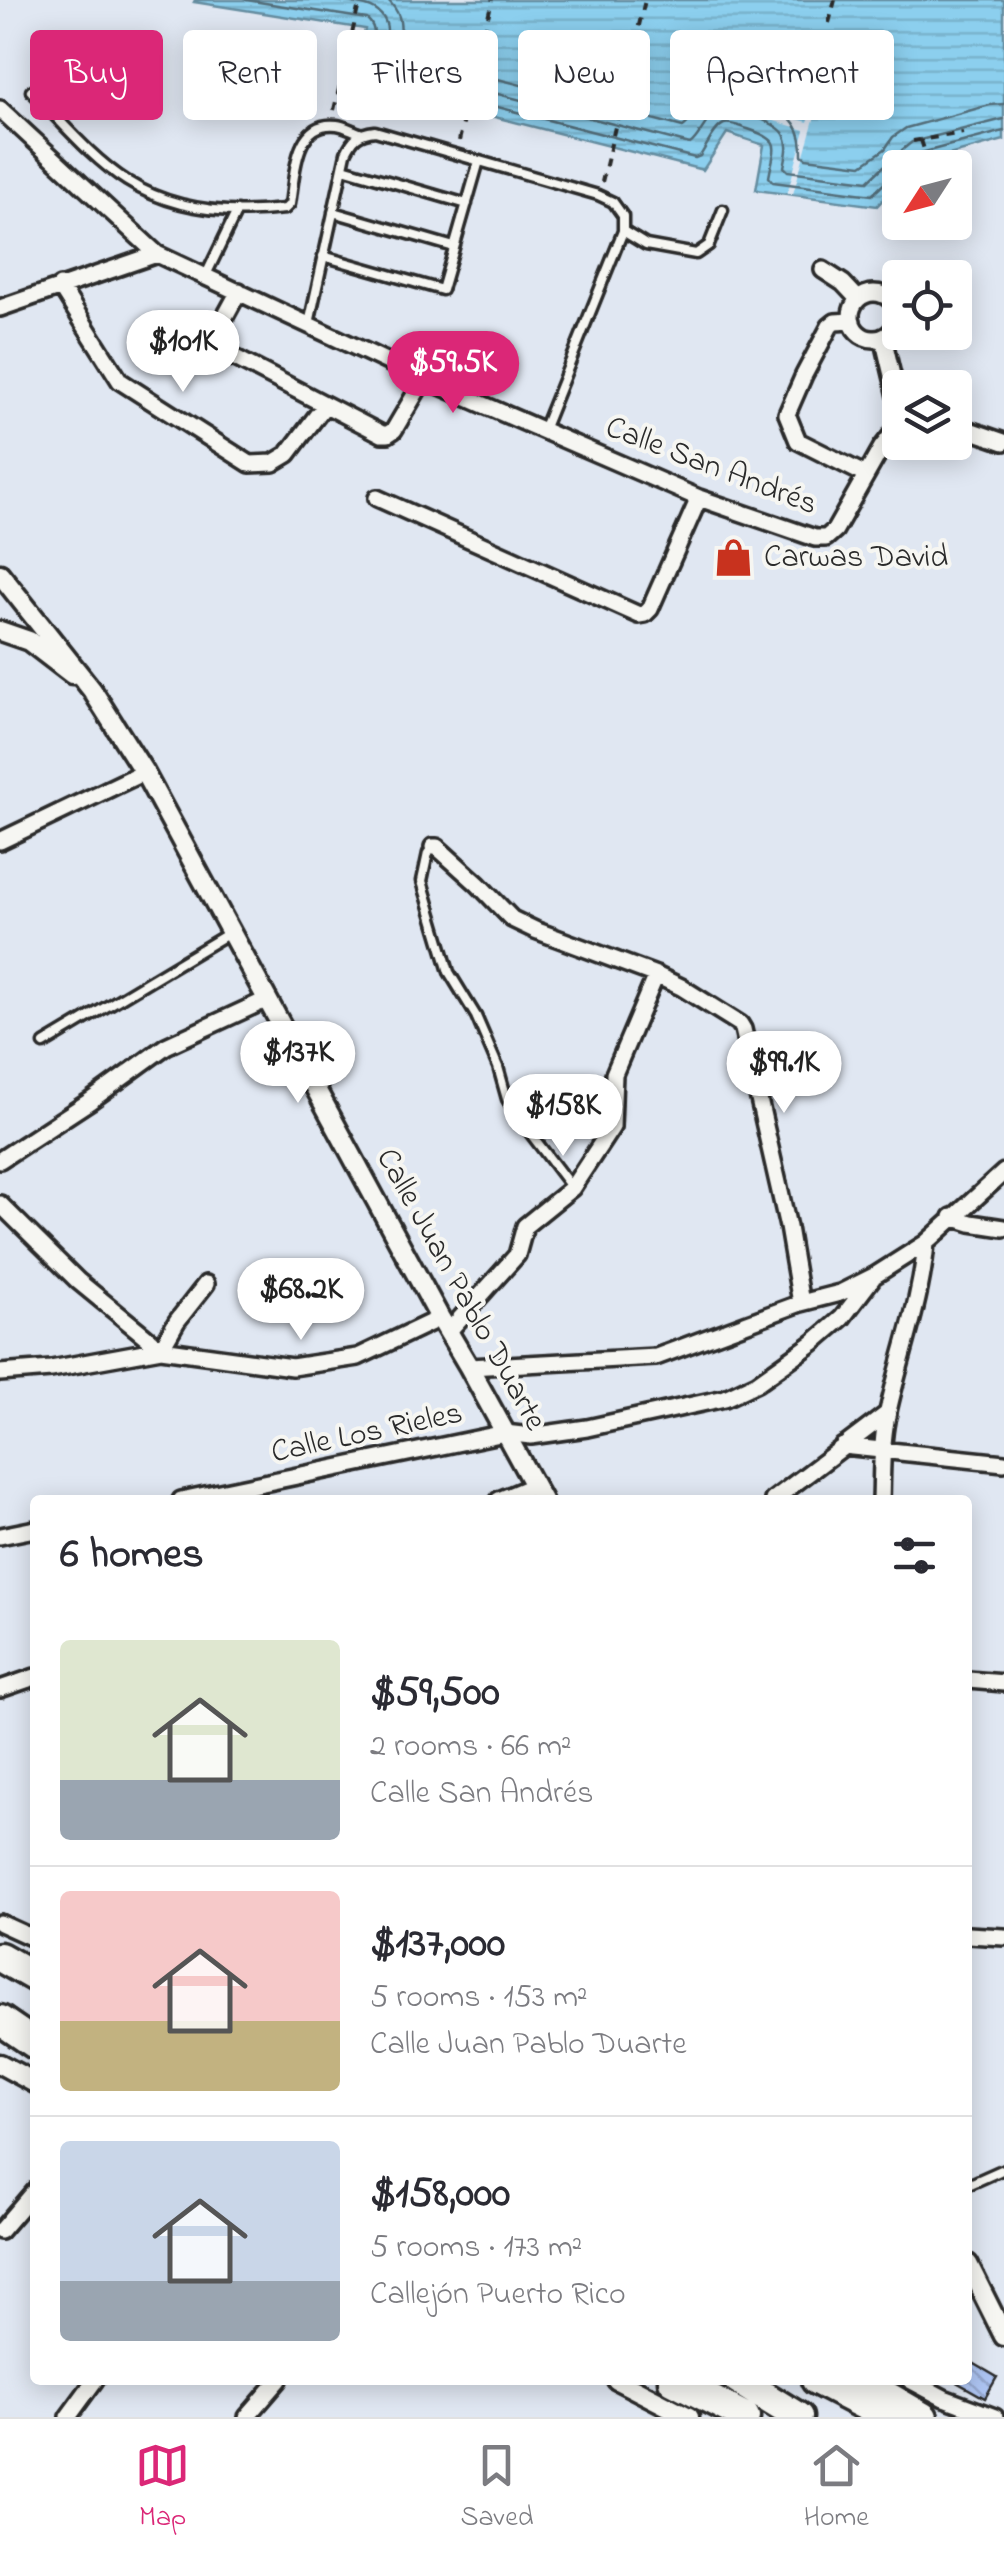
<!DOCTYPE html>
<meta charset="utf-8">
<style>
body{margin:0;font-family:"Indie Flower",sans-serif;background:#f2f2f3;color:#2b2b33;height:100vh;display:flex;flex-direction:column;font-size:38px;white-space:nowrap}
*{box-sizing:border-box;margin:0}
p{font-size:32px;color:#7c7c81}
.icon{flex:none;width:55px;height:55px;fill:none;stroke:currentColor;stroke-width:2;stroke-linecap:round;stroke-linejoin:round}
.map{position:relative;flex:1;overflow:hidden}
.details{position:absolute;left:30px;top:1495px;width:942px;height:890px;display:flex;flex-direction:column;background:#fff;border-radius:10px;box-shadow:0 5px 25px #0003}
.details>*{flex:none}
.hud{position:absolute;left:30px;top:30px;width:945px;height:90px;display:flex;gap:20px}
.needle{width:65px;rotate:234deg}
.controls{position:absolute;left:882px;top:150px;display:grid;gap:20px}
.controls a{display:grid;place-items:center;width:90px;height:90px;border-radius:10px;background:#fff;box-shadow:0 5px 25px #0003;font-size:50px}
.price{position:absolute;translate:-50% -85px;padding:0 22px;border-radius:35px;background:#fff;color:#222;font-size:32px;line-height:65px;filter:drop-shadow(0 2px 5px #0008)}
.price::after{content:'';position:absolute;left:50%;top:60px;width:30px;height:22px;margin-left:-15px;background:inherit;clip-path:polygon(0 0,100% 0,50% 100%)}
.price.on{background:#db2777;color:#fff}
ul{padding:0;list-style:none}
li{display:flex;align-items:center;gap:30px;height:250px;padding:0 30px}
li+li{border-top:2px solid #e1e1e2}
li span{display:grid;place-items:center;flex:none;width:280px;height:200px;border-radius:10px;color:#555}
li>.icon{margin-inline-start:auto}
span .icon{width:120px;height:120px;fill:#fffc;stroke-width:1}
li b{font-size:42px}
h2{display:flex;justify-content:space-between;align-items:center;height:120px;padding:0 30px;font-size:42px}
.tag{padding:0 35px;border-radius:10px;background:#fff;box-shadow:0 5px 25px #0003;font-size:35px;line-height:90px}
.tag.on{background:#db2777;color:#fff}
.tabs{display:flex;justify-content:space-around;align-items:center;height:140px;border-top:2px solid #e1e1e2;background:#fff;font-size:28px;color:#7c7c81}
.tabs a{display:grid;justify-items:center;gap:5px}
.tabs .on{color:#db2777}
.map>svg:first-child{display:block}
.water{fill:url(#water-rules);stroke:#658da0;stroke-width:2.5}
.pier{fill:#e0e7f2}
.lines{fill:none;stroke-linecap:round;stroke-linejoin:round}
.shore{stroke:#526d79;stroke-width:2.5}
.building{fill:url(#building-back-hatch);stroke:#2b2b2b;stroke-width:2.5}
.service-casing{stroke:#2b2b2b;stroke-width:15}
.minor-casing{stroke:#2b2b2b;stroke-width:22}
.tertiary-casing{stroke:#2b2b2b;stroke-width:25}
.motorway-casing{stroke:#2b2b2b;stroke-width:35}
.path{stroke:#2b2b2b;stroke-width:4;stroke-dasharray:8 8;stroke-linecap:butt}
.service{stroke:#f6f6f2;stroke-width:8}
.minor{stroke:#f6f6f2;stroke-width:15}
.tertiary{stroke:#f6f6f2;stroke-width:18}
.motorway{stroke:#f6f6f2;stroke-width:28}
.labels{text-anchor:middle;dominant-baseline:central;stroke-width:8;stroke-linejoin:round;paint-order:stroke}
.street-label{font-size:32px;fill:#2b2b2b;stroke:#f6f6f2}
.poi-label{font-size:32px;fill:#2b2b2b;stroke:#f6f6f2;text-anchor:start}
</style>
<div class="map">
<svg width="1004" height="2417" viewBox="0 0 1004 2417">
<defs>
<pattern id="water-rules" width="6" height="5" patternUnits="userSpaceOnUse" patternTransform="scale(2.5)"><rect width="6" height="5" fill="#8ccfee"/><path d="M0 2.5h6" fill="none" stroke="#79b2cc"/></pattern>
<pattern id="building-back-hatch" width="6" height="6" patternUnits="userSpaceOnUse" patternTransform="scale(2.5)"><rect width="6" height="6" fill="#aec5f3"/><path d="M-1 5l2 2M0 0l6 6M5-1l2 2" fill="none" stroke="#96a9d0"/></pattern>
</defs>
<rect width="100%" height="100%" fill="#e0e7f2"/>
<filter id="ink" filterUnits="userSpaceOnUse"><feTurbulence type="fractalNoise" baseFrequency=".01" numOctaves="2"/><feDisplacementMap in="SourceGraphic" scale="20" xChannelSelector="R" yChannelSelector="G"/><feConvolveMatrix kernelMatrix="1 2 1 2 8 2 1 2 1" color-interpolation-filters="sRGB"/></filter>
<g filter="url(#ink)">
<path class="water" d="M195,0H1004V140L915,164L912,167L900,168V181L877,206L756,190L764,145L727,133L703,170L483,114L357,73L365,29L194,2Z"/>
<path class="pier" d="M816,97L820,98L793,194H787L805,130L754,115L756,108L808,122Z"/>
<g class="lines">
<path class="shore" d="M246,0L367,19C380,30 372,48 369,62L371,67L486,104L695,158L700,156C706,148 714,128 724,124C731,122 741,127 748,129C783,141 775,144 769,177L773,182L872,195L891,177L900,175
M328,0C350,3 389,2 387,34C386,44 384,50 386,59L490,92L690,144C700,137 704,120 716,114C730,106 776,121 784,134C790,145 786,156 784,167L788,171L868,181L884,166L896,161L902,150L912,142L1004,119
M388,0C408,21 396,30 404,49L494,78L683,127C694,119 699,105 712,99C732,91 782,106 794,123C801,133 802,143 802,155L806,158L862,165L885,149L893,137L906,128L990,105L1004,104
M909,168L910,159L917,154L1004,131"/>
</g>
<path class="building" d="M968,2360L997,2377L985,2398L953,2380H968Z"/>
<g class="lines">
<defs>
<path id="service" d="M31,91C61,121 91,158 127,181C174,211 232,215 285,209L290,204C295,175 294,120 337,125C345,126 353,131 360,133
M343,168L467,204
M333,212L454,247
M623,231L646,245L696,254L709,245L723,210
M323,256L442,290L479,161
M206,275L237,211
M309,324L346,153C353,138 358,133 375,131L598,195L613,202L623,216V231L543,430
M433,848L428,853L422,881L449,972L476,1016L498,1067L507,1099L518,1117L572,1188
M44,1044L231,932
M968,2185L1004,2169"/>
<path id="minor" d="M0,109L157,254L424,379L699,498L815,538H826L835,530L882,447L900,424
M823,270L843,283L858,299
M60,286L120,381L250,464L273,463L288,454L325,405
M239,291L215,335L213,342L216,348L382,434H388L394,430L424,379
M851 316a23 23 0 1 1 46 0a23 23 0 1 1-46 0Z
M0,308L157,254
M852,321L835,322L830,326L804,375L787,414L798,441L866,475
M883,337L900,409
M955,425L1004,442
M377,498L639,615L645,614L650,609L699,498
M0,841L144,772
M433,847H437L478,884L512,919L535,930L656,975L681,987L740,1024L743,1029L788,1227L801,1303
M0,1160L90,1101L166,1046L268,999
M0,1204L78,1281L161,1349
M952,1217L971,1223L1004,1228
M448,1332L517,1255L525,1226L572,1188L612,1127L614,1074L656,975
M161,1349L177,1321L206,1284
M469,1367L656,1357L801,1303L840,1293L874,1276L926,1243L1004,1172
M0,1373L51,1369L161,1349L292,1367L358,1357L440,1318
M843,1446L1004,1463
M181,1500L505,1433L531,1436L587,1428L725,1398L757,1383L813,1343L842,1318L874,1276
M499,1500L533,1486
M773,1500L888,1413
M881,1500C882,1474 881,1446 886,1421C898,1361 921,1304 926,1243
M0,1536L35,1529
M968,1680L1004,1683
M0,1689L35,1677
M0,1923L35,1939
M968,1935L1004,1937
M0,2231L35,2190
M910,2380L944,2398L995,2417
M68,2417L95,2380
M247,2417L279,2380"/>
<path id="tertiary" d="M0,574L92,690L144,772L440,1318L469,1367L542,1500
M0,631L29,641L72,674
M0,2064L35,2083
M968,2264L1004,2336
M617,2380L689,2417"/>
<path id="motorway" d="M0,1957L35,1977
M0,2020L35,2044
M673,2380L745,2417
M738,2380L798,2417
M816,2380L887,2417
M868,2385L923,2417"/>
</defs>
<use href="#service" class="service-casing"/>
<use href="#minor" class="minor-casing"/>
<use href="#tertiary" class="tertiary-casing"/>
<use href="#motorway" class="motorway-casing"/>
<path class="path" d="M829,23L835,0
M334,110L360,0
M921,140L930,168
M459,141L492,0
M913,141L963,133
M602,182L645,0"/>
<use href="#service" class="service"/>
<use href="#minor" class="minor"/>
<use href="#tertiary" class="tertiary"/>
<use href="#motorway" class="motorway"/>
</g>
</g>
<defs>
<symbol id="shop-bare" viewBox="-9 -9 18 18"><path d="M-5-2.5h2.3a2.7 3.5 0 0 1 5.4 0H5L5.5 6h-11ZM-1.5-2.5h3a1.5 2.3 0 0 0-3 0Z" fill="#c8321e" stroke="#f6f6f2" stroke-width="2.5" paint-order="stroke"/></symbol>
</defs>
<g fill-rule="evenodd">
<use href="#shop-bare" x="706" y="530" width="55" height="55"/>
</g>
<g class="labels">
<g class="street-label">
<text transform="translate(711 467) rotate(21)">Calle San Andrés</text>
<text transform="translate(460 1290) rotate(61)">Calle Juan Pablo Duarte</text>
<text transform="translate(367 1434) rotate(-12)">Calle Los Rieles</text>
</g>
<g class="poi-label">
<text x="764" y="558">Carwas David</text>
</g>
</g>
</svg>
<div class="controls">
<a><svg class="needle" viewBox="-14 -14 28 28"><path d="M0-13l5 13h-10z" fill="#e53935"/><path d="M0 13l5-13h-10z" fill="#7c7c81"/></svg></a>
<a><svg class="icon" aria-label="locate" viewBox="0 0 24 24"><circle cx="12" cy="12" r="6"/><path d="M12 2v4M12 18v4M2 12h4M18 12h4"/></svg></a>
<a><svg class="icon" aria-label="layers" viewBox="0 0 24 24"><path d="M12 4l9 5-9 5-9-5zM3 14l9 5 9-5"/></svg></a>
</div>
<b class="price" style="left:183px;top:395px">$101K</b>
<b class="price on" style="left:453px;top:416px">$59.5K</b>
<b class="price" style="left:298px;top:1106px">$137K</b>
<b class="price" style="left:784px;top:1116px">$99.1K</b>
<b class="price" style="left:563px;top:1159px">$158K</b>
<b class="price" style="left:301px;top:1343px">$68.2K</b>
<div class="hud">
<a class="tag on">Buy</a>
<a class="tag">Rent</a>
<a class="tag">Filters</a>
<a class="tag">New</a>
<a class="tag">Apartment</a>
</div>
<section class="details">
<h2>6 homes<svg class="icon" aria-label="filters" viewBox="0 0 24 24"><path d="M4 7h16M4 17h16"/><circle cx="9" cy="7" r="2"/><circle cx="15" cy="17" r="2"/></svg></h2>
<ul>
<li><span style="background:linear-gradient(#dfe7d0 70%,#9aa5b1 0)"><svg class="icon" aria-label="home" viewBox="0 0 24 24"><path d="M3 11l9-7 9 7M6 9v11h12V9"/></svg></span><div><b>$59,500</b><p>2 rooms · 66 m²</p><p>Calle San Andrés</p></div></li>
<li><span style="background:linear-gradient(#f6c9c9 65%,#c2b280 0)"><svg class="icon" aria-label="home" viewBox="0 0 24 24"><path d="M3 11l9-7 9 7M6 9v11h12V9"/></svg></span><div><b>$137,000</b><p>5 rooms · 153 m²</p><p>Calle Juan Pablo Duarte</p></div></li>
<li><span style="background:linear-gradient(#c9d6e8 70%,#9aa5b1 0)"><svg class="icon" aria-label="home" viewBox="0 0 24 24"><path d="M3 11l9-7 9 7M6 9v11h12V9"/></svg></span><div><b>$158,000</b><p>5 rooms · 173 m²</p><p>Callejón Puerto Rico</p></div></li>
</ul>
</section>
</div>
<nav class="tabs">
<a class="on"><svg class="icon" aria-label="map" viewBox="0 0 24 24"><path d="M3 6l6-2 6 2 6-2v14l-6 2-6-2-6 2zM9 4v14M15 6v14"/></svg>Map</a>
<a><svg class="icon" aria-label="saved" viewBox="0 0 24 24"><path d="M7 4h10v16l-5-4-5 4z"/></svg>Saved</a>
<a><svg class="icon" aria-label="home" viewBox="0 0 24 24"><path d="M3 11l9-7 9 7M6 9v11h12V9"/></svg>Home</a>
</nav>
